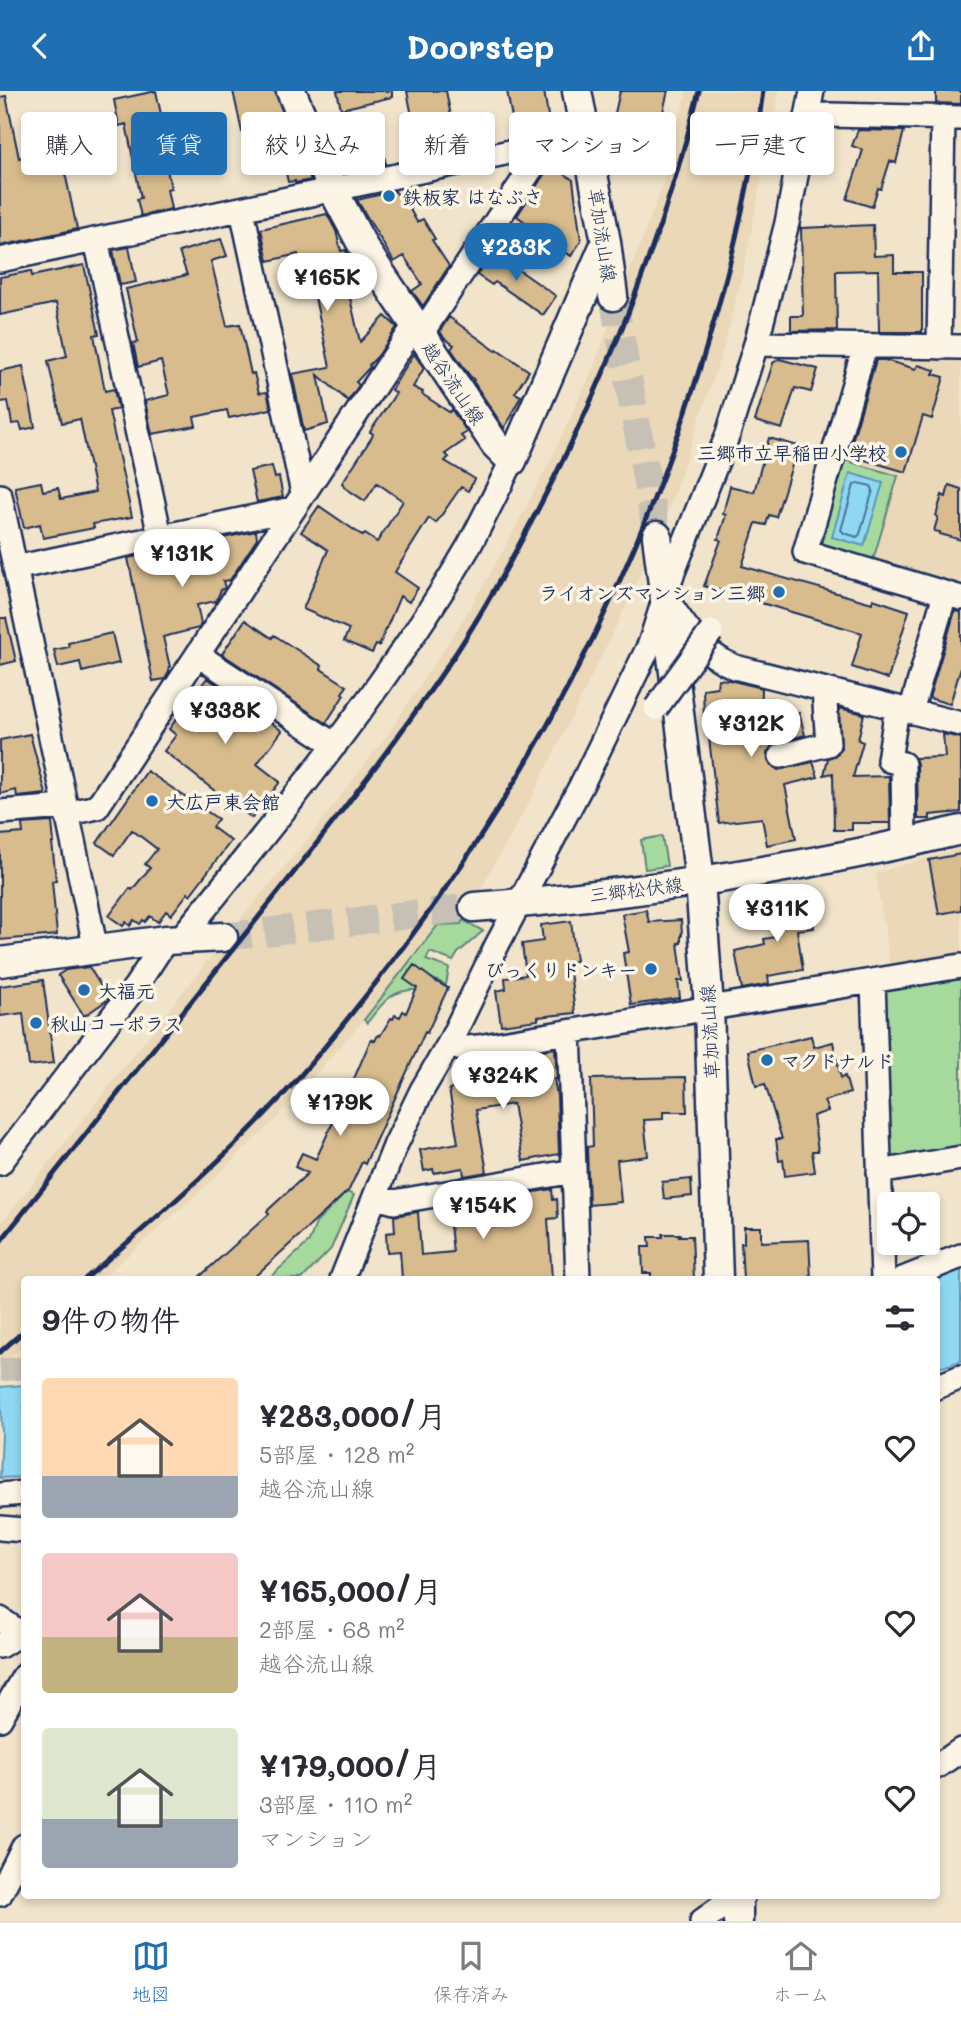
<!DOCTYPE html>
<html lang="ja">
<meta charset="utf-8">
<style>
body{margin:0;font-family:Mali,"Klee One",sans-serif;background:#f7f7f7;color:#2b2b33;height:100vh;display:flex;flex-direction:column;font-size:26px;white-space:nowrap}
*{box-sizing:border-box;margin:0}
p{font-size:23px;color:#7c7c81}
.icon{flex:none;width:38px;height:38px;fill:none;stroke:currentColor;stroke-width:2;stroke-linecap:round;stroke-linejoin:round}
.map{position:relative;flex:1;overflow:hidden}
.side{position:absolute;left:21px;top:1185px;width:919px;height:623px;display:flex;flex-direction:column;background:#fff;border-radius:7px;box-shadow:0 4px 10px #0003}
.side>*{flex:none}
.hud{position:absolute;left:21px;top:21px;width:920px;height:63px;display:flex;gap:14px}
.buttons{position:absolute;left:877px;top:1101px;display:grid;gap:14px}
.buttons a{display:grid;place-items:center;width:63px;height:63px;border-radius:7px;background:#fff;box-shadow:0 4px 10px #0003;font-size:35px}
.price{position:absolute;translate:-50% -60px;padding:0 16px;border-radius:24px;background:#fff;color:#222;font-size:23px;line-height:46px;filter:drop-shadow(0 2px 4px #0008)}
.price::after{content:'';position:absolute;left:50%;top:42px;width:21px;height:16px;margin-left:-10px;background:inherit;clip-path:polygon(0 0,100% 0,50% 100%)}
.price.on{background:#1f6fb2;color:#fff}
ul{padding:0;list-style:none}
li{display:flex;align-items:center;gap:21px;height:175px;padding:0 21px}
li span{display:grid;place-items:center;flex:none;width:196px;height:140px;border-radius:7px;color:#555}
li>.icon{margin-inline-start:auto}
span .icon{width:84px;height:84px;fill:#fffc;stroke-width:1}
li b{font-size:30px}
h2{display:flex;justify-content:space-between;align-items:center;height:84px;padding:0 21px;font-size:30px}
.tag{padding:0 24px;border-radius:7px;background:#fff;box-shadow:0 4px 10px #0003;font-size:24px;line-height:63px}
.tag.on{background:#1f6fb2;color:#fff}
header{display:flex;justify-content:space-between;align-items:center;height:91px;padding:0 21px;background:#1f6fb2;color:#fff;font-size:32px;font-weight:700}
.tab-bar{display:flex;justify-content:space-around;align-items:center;height:98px;border-top:2px solid #e1e1e2;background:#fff;font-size:19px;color:#7c7c81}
.tab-bar a{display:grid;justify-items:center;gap:4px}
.tab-bar .on{color:#1f6fb2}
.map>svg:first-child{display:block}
.built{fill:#ead8b8}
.green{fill:#a6da9d;stroke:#60847e;stroke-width:2}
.water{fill:#8fd8f1;stroke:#6194b6;stroke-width:2}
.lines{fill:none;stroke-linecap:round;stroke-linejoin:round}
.shore{stroke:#497399;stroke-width:2}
.building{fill:#d8bc8d;stroke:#1b2f5e;stroke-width:2}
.minor-tunnel{stroke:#c6c0b5;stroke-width:23;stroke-dasharray:23 11;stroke-linecap:butt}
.major-tunnel{stroke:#c6c0b5;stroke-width:28;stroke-dasharray:28 14;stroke-linecap:butt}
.minor-casing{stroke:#1b2f5e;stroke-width:28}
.major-casing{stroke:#1b2f5e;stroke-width:33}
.minor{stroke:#fcf5e5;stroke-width:23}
.major{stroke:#fcf5e5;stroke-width:28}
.rail{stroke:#1b2f5e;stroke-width:5}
.minor-bridge-casing{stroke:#1b2f5e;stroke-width:28;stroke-linecap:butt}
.minor-bridge{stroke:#fcf5e5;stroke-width:23}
.poi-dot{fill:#1f6fb2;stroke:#fcf5e5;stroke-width:2.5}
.labels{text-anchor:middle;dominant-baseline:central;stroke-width:7;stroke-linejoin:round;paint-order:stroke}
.poi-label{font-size:19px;font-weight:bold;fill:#1b2f5e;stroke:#fcf5e5;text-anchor:start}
.street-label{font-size:19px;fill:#1b2f5e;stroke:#fcf5e5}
</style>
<header><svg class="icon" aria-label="back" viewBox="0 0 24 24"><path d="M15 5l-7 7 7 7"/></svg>Doorstep<svg class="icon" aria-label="share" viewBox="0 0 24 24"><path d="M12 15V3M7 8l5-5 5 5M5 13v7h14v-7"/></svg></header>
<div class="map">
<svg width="961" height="1830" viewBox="0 0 961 1830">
<rect width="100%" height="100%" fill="#f1e4cb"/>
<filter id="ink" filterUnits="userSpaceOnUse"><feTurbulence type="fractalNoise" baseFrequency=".0143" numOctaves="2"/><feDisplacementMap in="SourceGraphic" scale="14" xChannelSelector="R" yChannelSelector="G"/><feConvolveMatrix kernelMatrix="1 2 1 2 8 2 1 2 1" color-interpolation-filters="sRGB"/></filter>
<g filter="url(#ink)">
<path class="built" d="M687,0H779L743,181L723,258L669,418L624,519L532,706L461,833L438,834L364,929L272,1032L194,1106L101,1188H24V1254L0,1276V1134L242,826L307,749L386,646L462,530L502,462L551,368L591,282L661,99Z
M872,264L961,266V500L816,458Z
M961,757V866L891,880L876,782Z"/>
<path class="green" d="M844,369L898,385L873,469L819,452Z
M662,745L667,775L645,778L641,749Z
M463,829L483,840L458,862L453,870L430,861L426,869L449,877L446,894L427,885L421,899C392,897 383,911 367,932L364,929L438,834L461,833Z
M961,882V1060L886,1073L884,895Z
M344,1100L354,1104L331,1158L302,1188H268L309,1151L316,1132L342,1106Z"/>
<path class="water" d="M850,382L883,392L864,455L832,446Z
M961,1178V1270L936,1278V1189Z
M24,1294V1386L0,1387L2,1343L0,1296Z"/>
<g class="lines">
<path class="shore" d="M858,392L871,395L873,399L860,443L857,446L844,442L841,439L854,394Z"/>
</g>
<path class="building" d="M156,0L168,56L192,51L195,69L166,74L171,97L167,98L171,118L141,125L137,108L141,107L126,33L119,35L114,9Z
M233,0H275L286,31L242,41Z
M337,0H392V6L341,18Z
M407,0H446L455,45L475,41L478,53L420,66Z
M507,0H544L549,31L514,38Z
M620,0H668L649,78L620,71L618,62L623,44L613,42L615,32L613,31Z
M936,0H961V13L936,12Z
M6,5L19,67L60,58L77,138L0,155V6Z
M288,35L311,89L295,92V90L288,91L276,38Z
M858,39L904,40L896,72L890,70L881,98L878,97L872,116L847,108L863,59L852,55Z
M378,41L386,73L344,82L335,51Z
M551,73L573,89L581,150L571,165L517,125Z
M395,100L398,104L401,102L417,131L423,128L435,148L432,149L449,175L423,215L412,200L422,193L404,165L394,171L357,109Z
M327,123L336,140L341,160L346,159L349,175L343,176L360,251L385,225L397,236L378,265L369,274L370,276L356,291L359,294L348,310L318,284L328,333L304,340L292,283L330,276L309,179L302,181L298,163L268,170L261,138Z
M873,134L874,165L894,164V181H922V241H879L878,179L836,180L837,239L791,240V225H803L801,137Z
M221,148L227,165L211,170L227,235L240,233L251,283L254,282L259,302L267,301L271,318L229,327L227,319L194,326L196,335L152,343L145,310L169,304L161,270L138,276L133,252L138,251L126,198L187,184L179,161Z
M129,156L136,191L120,194L113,159Z
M493,161L556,205L543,224L495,191L492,194L477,184Z
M84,174L99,243L94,244L105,300L114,298L118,318L109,320L132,426L93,433L94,437L43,447L40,433L24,437L15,396L41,391L43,400L58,397L61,408L95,401L80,328L62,332L48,270L67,265L56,212L0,224V186L31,180L32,185Z
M449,226L496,260L497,258L529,280L515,302L521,305L512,322L513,323L504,337L473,290L474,289L470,285L451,258L454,254L444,247L440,240Z
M414,263L424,277L413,296L423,301L422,303L449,321L452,319L467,341L461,345L465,349L445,363L449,366L445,370L475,388L468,400L461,396L436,432L429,427L395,481L418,497L409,511L400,505L379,555L376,554L372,562L344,550L349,538L303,518L328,459L301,441L319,415L363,445L365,443L377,451L403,410L377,392L365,410L344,396L345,395L342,392L372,346L373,343L370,341L396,302L391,299Z
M779,268L818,278L811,301L795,297L782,338L755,330L773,272Z
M876,269H885L916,278L918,274L935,279L933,283L944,286L932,328L923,325L906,381L848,364Z
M23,275L35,336L22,339L20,332L12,333L8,310L0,311V280Z
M769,347L798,355L776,426L769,424L766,434L756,432L742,475L872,512L873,508L909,520L888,588L852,576L862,542L704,495L721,449L718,448L726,424L723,423L730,395L754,401Z
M272,375L275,387L279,386L283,406L257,411L250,380Z
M949,394L961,398V449L940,443V441L934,440L938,426L936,425L942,404L946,406Z
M256,440L257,448L230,489L223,490L225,497L221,499L216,510L197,514L201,533L199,537L163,546L170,576H169V581L165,588L153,590L128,467Z
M955,520L961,521V576L950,613L929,607Z
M0,527H6L16,570L0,574Z
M245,529L272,547L274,544L322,575L321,578L347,595L342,602L344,604L326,632L222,563Z
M112,542L119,572L82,581L80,571L58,576L54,559L69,556L68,552Z
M207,587L247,613L282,640L257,673L280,691L252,727L231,711L230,712L164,660L176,644L169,638Z
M718,588L729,589L762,597L761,632L799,622L805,644L777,652L771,656L767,662L768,669L771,674L778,679L813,671L818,686L785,694L796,748L767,754L762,727L719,732L709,647L704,626L703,598L717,596Z
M839,617L864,623L858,649L863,651L853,686L889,685L890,732H852V739H834L833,682L824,684L828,667L837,664L841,658Z
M30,643L46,703L17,706L16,699L0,703V649Z
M943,643L961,647V721L930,724V728H918L917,673L915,667L945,666Z
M147,680L218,728L212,736L231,750L190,804L188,802L171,824L166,820L158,831L150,825L145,831L143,829L140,833L134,829L130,835L126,831L123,835L109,825L130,797L132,799L150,777L145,773L157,758L132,739L114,764L97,752Z
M52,731L54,752H52L56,789L52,790L57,844L0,849V744L23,742L22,733Z
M961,763V819L939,823L929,769Z
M809,804L814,837L797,839L803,879L768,885L769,893L742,898L735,860L765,853L764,848L775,846L769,810Z
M646,819L649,831L681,829L682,844H681V852H678L683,890H678L680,907L631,914L623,862L629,861L622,823Z
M571,830L576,870L569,871L575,922L538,926V929L501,934L496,900L506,898L505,887L526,884L522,853L543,850L541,834Z
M414,874L435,890L448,897L427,942L425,941L365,1073L362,1071L349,1099L252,1188H197L269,1123L267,1120L308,1082L295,1076L302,1062L316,1068L333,1031L335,1032L371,948L375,950L378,944L380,945L391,927L393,928L395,924L400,926L403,920L406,922L417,897L404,888Z
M89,876L109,908L84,925L58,884L66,879Z
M43,889L54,972L29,975L23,922L0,925V895Z
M811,945L814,956L833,951L841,987L845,985L850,1002L824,1010L828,1020L813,1025L818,1060H812L815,1081L785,1085L783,1069L779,1070L776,1048H782L765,993L756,995L748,960Z
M555,957L557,988H554L557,1005L559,1063L523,1070L513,1013L476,1019L487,1081L464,1085L463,1077L434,1082L433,1078L424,1080L420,1059L458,1052L449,998L481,992L477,972H481L480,970Z
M686,986L687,1021H663V1028L644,1029L648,1065L617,1069L621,1111L589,1114L587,1056L593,1055L591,988Z
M691,1088L692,1105L664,1108L662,1091Z
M552,1098L553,1109L557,1108L558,1127L548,1128L552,1188H402L400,1160L387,1161L386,1142L395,1141L394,1125L418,1121L421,1164L453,1161L448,1116Z
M744,1136H761V1151L809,1149L811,1188H743L741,1152H744Z
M663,1143H680L679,1145H692L694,1188H651V1182H643L642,1156H650L649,1146H663Z"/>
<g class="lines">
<path class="minor-tunnel" d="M0,1279L24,1277"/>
<path class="major-tunnel" d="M613,205L657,445
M223,846L474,816"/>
<defs>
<path id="minor" d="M808,25L830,24L961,27
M242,119L303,402
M96,149L160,445
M0,169L585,45
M421,243L541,63L549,53
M756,253L961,256
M865,255L805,461L961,507
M939,256L943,26
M0,405L96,859
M15,477L292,418
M666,507C685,536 702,563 735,576L961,633
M198,564L335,654
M897,617L889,669L903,673L904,753
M911,620L945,503
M781,665L828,653L824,599
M0,721L65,716
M66,723L97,716L415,234
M181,847C283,721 387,596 469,455C484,427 498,398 512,370
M873,890L883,1188
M569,941L578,1188
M449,953L461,958L478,956L961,875
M0,1072L136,895L166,849
M879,1081L961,1067
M376,1106L394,1111L574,1080
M342,1188L396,1053L422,999L449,953L497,854L582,693L650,553L673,481L728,343L756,253L787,132L812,0
M903,1188L961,1165
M936,1296L961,1286
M0,1404L24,1402
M0,1437L24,1439
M0,1528L24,1545
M0,1555L24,1540
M0,1628L24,1585
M936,1676L961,1659
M0,1803L24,1755
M702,1830L724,1814L743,1804"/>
<path id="major" d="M291,0L333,99L365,159L495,353L512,370L606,151
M577,0L606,151L613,205
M657,445L700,790L709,917L718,1188
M474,816C638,803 801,778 961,739
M0,871L166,849L223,846
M738,1804V1830"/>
</defs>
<use href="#minor" class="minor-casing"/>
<use href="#major" class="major-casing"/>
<use href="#minor" class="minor"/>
<use href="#major" class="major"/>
<path class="rail" d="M0,1151C77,1054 153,958 230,862C308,764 386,667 456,562C486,516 512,468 537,420C607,287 663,146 699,0
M85,1188C147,1135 210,1081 266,1022C304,983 338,940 371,898C525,703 636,492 707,254C732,171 752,86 763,0
M0,1261L24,1240"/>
<defs>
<path id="minor-bridge" d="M656,617L711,541"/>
</defs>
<use href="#minor-bridge" class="minor-bridge-casing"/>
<use href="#minor-bridge" class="minor-bridge"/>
</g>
</g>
<g class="poi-dot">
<circle cx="389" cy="105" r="7"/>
<circle cx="901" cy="361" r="7"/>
<circle cx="779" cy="501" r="7"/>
<circle cx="152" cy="710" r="7"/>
<circle cx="651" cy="878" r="7"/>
<circle cx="84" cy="899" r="7"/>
<circle cx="36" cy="932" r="7"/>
<circle cx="767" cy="969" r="7"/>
</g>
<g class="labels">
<g class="poi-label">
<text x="403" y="105">鉄板家 はなぶさ</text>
<text x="887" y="361" text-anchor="end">三郷市立早稲田小学校</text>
<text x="765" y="501" text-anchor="end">ライオンズマンション三郷</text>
<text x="166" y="710">大広戸東会館</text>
<text x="637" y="878" text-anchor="end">びっくりドンキー</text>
<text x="98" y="899">大福元</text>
<text x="50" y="932">秋山コーポラス</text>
<text x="781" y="969">マクドナルド</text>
</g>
<g class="street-label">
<text transform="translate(603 144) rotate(81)">草加流山線</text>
<text transform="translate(454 292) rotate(56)">越谷流山線</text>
<text transform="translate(636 798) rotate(-7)">三郷松伏線</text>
<text transform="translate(709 941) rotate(-93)">草加流山線</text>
</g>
</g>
</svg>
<div class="buttons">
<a><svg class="icon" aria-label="locate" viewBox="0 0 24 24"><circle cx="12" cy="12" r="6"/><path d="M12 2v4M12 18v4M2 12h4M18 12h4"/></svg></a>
</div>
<b class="price on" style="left:516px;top:192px">¥283K</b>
<b class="price" style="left:327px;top:222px">¥165K</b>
<b class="price" style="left:182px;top:498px">¥131K</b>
<b class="price" style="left:225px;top:655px">¥338K</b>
<b class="price" style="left:751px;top:668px">¥312K</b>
<b class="price" style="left:777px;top:853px">¥311K</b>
<b class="price" style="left:503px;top:1020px">¥324K</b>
<b class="price" style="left:340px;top:1047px">¥179K</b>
<b class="price" style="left:483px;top:1150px">¥154K</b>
<div class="hud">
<a class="tag">購入</a>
<a class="tag on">賃貸</a>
<a class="tag">絞り込み</a>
<a class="tag">新着</a>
<a class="tag">マンション</a>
<a class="tag">一戸建て</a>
</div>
<section class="side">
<h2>9件の物件<svg class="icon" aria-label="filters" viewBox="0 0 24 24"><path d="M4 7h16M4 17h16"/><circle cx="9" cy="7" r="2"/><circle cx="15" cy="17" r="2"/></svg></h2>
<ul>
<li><span style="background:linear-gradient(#ffd9b3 70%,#9aa5b1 0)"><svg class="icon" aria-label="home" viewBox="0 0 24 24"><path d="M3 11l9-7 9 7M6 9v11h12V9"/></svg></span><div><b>¥283,000/月</b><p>5部屋 · 128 m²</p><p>越谷流山線</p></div><svg class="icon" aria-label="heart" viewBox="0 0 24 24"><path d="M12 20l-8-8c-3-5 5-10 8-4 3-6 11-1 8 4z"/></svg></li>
<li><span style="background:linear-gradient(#f6c9c9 60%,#c2b280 0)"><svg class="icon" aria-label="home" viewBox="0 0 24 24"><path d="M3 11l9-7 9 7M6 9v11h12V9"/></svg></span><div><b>¥165,000/月</b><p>2部屋 · 68 m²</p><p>越谷流山線</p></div><svg class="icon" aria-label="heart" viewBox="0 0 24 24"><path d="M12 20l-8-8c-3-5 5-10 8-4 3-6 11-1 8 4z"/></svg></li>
<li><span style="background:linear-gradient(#dfe7d0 65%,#9aa5b1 0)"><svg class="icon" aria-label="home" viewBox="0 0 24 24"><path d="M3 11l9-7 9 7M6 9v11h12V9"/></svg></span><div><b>¥179,000/月</b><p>3部屋 · 110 m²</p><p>マンション</p></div><svg class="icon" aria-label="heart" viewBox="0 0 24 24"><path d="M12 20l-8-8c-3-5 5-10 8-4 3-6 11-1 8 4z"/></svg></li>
</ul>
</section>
</div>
<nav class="tab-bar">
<a class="on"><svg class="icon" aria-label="map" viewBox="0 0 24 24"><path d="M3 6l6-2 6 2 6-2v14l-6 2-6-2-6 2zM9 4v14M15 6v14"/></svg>地図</a>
<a><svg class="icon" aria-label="saved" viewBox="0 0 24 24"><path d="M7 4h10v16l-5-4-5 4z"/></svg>保存済み</a>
<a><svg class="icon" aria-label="home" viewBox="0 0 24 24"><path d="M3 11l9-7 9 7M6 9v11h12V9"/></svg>ホーム</a>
</nav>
